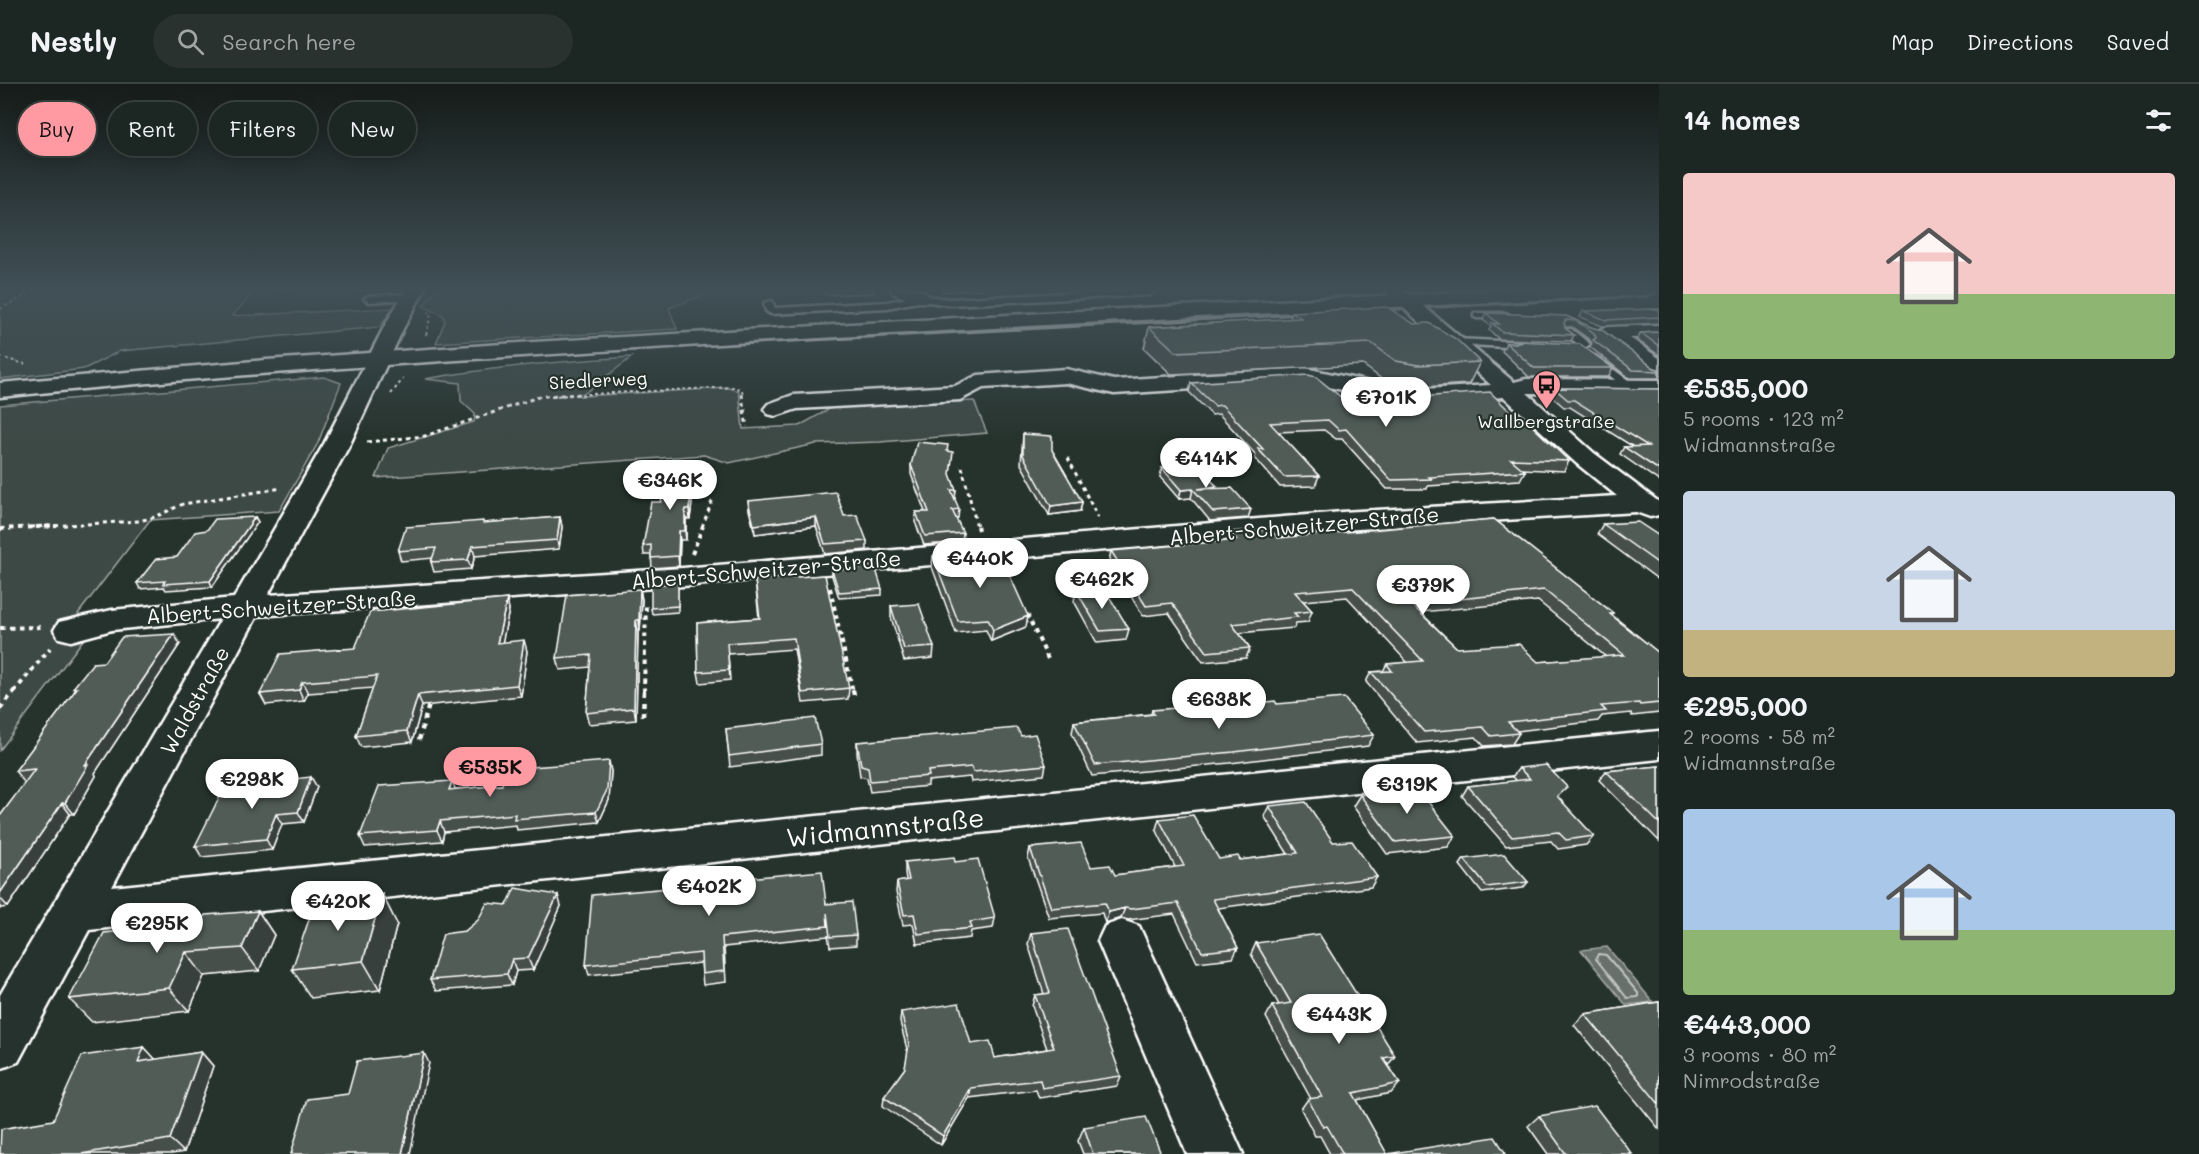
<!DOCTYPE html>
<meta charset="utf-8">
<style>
body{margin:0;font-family:Mali,sans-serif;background:#29322f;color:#f1f3f6;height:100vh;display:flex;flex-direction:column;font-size:22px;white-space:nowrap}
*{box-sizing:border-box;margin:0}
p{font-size:20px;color:#a0a5a5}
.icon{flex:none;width:33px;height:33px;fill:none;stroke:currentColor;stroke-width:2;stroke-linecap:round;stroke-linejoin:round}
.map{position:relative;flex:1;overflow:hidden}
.side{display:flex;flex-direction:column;background:#1c2622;width:540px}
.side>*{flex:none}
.top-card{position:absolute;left:18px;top:18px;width:570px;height:54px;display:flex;gap:12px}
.price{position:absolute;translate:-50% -51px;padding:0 14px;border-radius:21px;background:#fff;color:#222;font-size:20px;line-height:39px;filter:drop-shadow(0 2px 3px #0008)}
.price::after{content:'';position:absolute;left:50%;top:36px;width:18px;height:14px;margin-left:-9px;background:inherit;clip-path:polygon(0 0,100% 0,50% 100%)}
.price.selected{background:#ff9aa2;color:#111}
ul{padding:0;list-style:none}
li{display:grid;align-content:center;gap:12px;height:318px;padding:0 24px}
li span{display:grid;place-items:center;height:186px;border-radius:6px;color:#555}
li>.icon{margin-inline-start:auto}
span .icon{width:108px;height:108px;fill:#fffc;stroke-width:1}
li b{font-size:26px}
h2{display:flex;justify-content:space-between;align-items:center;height:72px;padding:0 24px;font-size:26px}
.tag{padding:0 21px;border-radius:27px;background:#1c2622;box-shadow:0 3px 15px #0003,0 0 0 2px #3a4340;font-size:21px;line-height:54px}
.tag.selected{background:#ff9aa2;color:#111}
header{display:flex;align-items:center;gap:36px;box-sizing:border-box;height:84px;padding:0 30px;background:#1c2622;border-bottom:2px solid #3a4340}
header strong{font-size:28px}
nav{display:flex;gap:33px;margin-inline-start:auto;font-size:21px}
.search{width:420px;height:54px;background:#29322f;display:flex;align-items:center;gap:15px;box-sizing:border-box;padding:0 21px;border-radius:33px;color:#a0a5a5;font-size:22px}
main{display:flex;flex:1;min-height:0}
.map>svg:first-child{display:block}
.green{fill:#3e4944;stroke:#9ea4a2;stroke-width:1.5}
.water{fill:#67706c;stroke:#a4a9a7;stroke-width:1.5}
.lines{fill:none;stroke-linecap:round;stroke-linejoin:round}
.shore{stroke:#c2c6c4;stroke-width:2}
.lane-casing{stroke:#fff;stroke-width:5}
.street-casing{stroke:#fff;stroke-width:5}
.secondary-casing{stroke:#fff;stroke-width:5}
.path-far3{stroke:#fff;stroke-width:2;stroke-dasharray:3 3;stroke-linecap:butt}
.path-far2{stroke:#fff;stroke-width:3;stroke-dasharray:4 4;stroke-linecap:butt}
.path-far1{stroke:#fff;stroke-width:4;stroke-dasharray:4.5 4.5;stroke-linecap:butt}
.path{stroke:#fff;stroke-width:4.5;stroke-dasharray:5 5;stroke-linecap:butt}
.lane{fill:#26332d;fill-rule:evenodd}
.street{fill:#26332d;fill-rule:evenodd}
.secondary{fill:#26332d;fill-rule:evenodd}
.wall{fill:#464f4b;stroke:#fff;stroke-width:1.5;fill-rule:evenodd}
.shaded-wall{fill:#39403d;stroke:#fff;stroke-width:1.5}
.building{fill:#515c57;stroke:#fff;stroke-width:1.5;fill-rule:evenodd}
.labels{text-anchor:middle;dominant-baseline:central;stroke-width:4.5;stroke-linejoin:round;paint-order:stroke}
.far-street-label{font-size:18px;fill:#fff;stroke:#26332d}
.far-poi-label{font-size:18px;fill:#fff;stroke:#26332d}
.street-label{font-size:21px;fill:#fff;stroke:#26332d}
.near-street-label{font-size:26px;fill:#fff;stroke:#26332d}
</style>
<header>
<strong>Nestly</strong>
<div class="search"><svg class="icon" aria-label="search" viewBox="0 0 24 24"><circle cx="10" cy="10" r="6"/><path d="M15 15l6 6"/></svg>Search here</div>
<nav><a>Map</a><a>Directions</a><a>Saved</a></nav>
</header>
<main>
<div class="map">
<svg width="1659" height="1070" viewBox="0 0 1659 1070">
<rect width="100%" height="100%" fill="#26332d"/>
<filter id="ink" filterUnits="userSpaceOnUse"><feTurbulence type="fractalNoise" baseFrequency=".0167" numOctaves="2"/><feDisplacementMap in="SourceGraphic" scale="12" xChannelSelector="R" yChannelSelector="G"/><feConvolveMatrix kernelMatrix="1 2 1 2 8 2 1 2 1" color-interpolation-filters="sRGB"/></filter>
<g filter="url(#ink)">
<path class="green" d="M0,205H257L232,232L392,224L380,243L120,267L84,285L0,295Z
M436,205H706V210L669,224L677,245L436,259L445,237L443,231L423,222Z
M632,273L581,312L729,304L739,307L743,345L799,342L833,323L974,317L987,349L880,358L816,360L729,379L704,371L376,394L388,364L474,338L475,330L461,317L460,299L425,295C494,283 562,277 632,273Z
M324,293L341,299L318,359L279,427L150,436L78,530L86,552L0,666V321Z"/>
<path class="water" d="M1607,863L1653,918L1626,921L1581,866Z"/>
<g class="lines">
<path class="shore" d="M1598,870L1606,871L1638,909V913L1627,914L1596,875Z"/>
<defs>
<path id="lane" d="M1144,205L1154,208L1149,211L949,221L922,217L887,224L771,230L766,227L764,219L772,217L775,224L887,218L922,211L949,215Z
M411,210L414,211V215L369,218L364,215L369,212Z
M1474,229H1506L1511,232L1506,235L1477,234L1474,233Z
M1563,245H1571L1590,260L1583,265H1575L1574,263L1578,260L1563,249Z
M1454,255L1525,258L1530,261L1525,264L1450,260L1449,258Z
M1595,272L1635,301V305H1627L1591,277L1590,275Z"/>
<path id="street" d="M406,205H425L403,245L350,360L268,511L683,484L1342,428L1617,412L1576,379L1504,313L1408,320L1305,298L1114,310L1066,299L983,304L960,316L797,325L776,332L768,330L764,325L768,320L793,311L955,302L978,291L1066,285L1114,296L1305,284L1408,306L1491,301L1382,205H1403L1514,298L1526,295L1659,296V310L1527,309L1594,369L1659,418V431L1650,433L1636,428L1342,446L683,502L257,532L112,803L1659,647V675L89,846L18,978L0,985V911L221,535L112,546L71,557L59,554L54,546L59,538L112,526L234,514L324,360L383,245Z
M891,205C905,205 922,202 931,214L929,218H915L893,209Z
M1659,241V253L1630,254L1659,274V291L1651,289L1598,249L1601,245L1608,243Z
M1122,836L1139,842L1243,1070H1187L1098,857L1105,842Z"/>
<path id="secondary" d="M1514,205H1655L1653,209L1646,211C1337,225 1028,241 719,260C479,274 239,289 0,313V299L266,276L533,258L1061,228Z"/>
</defs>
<use href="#lane" class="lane-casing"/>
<use href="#street" class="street-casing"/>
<use href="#secondary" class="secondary-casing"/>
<path class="path-far3" d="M0,225L38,205
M426,251L431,230L428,228
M0,273L25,280
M391,310L403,295
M551,312L734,303L742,306L743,312"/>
<path class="path-far2" d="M742,310L744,327H750
M744,327L747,343
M367,358L425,352L541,312L583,310
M1068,374L1098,434
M962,383L977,443
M31,443L139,437L155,433L183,420L282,404
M702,443L713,415"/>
<path class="path-far1" d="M977,442L978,446
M0,445L57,442
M692,470L703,442
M830,504L853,608
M1027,530L1048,575
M0,544L43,543
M14,608L50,564
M644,608L646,519"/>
<path class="path" d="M853,606L854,611
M0,625L15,606
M643,632L644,606
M419,656L430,617"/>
<use href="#lane" class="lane"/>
<use href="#street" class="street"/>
<use href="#secondary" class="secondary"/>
</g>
<path class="wall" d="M271,205H297L271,207Z
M342,205H372L343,207Z
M823,205H874V209L825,211Z
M942,205H984L943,208Z
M1659,225V239L1602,242L1580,233L1583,227Z
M1292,228L1414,240L1480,278L1469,300L1408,304L1387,299L1363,281L1171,290L1144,264L1149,243L1290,235Z
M1486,229L1566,232L1591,243L1654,284L1659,285V294H1629L1590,263L1592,259L1590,256L1572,243H1565V244L1574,251L1571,257L1499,255L1489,246L1491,242L1483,236Z
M1659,248V271L1637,256L1641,249Z
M1517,257L1613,284L1608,293H1529L1502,267L1506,259H1515Z
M1191,299L1347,318L1519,336L1569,377L1564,387L1523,385L1525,387L1520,396L1428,402L1427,405H1387L1342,355H1336L1324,346L1278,348L1319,392L1315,402L1280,403L1255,374L1256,371L1219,330L1212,331L1189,308Z
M1554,304L1659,305V397L1620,370L1624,363L1632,362L1570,323H1564L1550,311Z
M1023,350L1052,366L1082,418L1080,427L1049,431L1021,380Z
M947,367L950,391L956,406L955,415H954L959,425L958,434H956L963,449L962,458L924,461L915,438L916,428H925L911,390V381Z
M1162,384L1216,404L1251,425L1248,434L1210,437L1191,414L1179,415L1160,393Z
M696,387L690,435H686V456H680L679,482L652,484L651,471H644L643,462L661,418Z
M748,417L844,432L867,457V466L825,470L816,442L755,450L749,426Z
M255,433L258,438L212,503L166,506L164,503L140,505L137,499L177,473L207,446Z
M560,433L562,443L559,465L475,472L471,485L434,488L431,478L433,474L401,477L398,467L484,439Z
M1494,435L1613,529L1612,531L1659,569V629L1632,632L1631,629L1602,632L1598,637L1517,647L1519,649L1512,660L1484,662L1476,653L1417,659L1366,598L1371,588L1383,587L1387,580L1408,579L1347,513L1303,517L1312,527L1308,538L1296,539L1294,544L1239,549L1250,564L1246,574L1203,578L1169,529L1143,532L1109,477L1111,467L1228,457L1231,448L1278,454ZM1538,517L1606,573L1538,578L1457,564L1420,528Z
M1603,440L1659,452V496L1597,450Z
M933,472L978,476L1028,532L1026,543L991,557L986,546L956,549L932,483Z
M832,486L882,505V511L839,514L832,492Z
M755,496L849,604L848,615L803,619L794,565L728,570L730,596L700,599L698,588L697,539L759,534Z
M678,499V528L652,530L651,524Z
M640,505L642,516L640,547H638L636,636L589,640L586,629L590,583L560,586L557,574Z
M1076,506L1129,545L1126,556L1097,559L1074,517Z
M891,522L934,563L933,574L904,577L891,533Z
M509,526L502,559L527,567L521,612L422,622L412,658L361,663L356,652L373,604L308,609L304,617L266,621L260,610L355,564Z
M180,560L95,689L96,692L74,730H70L8,823L1,824L0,825V732L26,698H24L15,687L75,607L73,604L104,578Z
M1277,620L1374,651L1368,662L1230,679L1092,692L1072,649L1074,638L1151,630L1152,626L1203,625Z
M726,645L821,660V671L730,683Z
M1021,652L1046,681L1044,691L971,698L970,693L928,697V702L870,708L867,694L860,692L857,669V658Z
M1659,682V757L1599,696L1606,687Z
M1519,684L1558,714L1594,752L1586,761L1558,765L1551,757L1506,762L1462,712L1468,702L1516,697L1512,693Z
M611,687L609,716L599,738L517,746L516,741L444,748L442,757L365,763L360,752L455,705L502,701Z
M317,703L304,738L282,740L272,766L202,773L195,762Z
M1360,711L1455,752L1448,763L1387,770L1353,722Z
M1269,722L1333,758L1377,793L1371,803L1218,824L1238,864L1233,874L1197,878L1174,830L1128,836L1121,834L1105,839L1102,829L1049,834L1028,774L1030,764L1115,791L1175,783L1156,745L1159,735L1219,775L1240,776L1288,770L1264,732Z
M1464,775L1528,798L1523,804L1482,809L1460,781Z
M905,778H955L995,834L993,844L971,847L970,854L917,860L913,840L903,841L896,808L897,798L906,797L905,788Z
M707,798L826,820L856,851V861L830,863L828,851V852L724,863L726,898L703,901L701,879L589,891L586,881L680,803Z
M382,810L397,840L380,906L311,914L292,885Z
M507,821L561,822L533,886L516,887L512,901L436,907L430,896L465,847Z
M258,827L274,851L259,887L204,892L189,927L92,938L69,915L201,839Z
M1031,849L1121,992L1117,1002L1039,1014L1036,1006L969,1014L941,1061L883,1022L884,1013L905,984L908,969L900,938L901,928L971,960L995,974L1047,965L1032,922L1035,911L1044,910L1028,860Z
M1256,859L1395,972L1388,981L1400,999L1391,1009L1357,1016L1387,1070H1506H1330L1320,1052H1315L1301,1025L1308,1015H1311L1266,933L1272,922L1279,921L1251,870Z
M1659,918V1045L1574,941L1585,930Z
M144,963L156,976L201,968L213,982L184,1068L172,1070H0L53,1036Z
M1539,1032L1632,1070H1548L1528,1042Z
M1084,1043L1161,1070H1083L1078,1057Z"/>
<path class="shaded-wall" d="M695,378L696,387L690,435L689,425Z
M1193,405L1191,414L1179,415L1181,406Z
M1082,418L1080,427L1049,431L1051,422Z
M685,425L686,435V456L685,447Z
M255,433L258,438L212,503L210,497Z
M560,433L562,443L559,465L557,456Z
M816,433V442L755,450L754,441Z
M679,447L680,456L679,482L678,472Z
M472,462L475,472L471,485L468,476Z
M640,505L642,516L640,547L639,536Z
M507,515L509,526L500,570L497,559Z
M1028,532L1026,543L991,557L993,546Z
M636,536L638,547L636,636L634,624Z
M174,550L180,560L95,689L96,692L74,730L65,719L85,681Z
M524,556L527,567L521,612L517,601Z
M302,598L308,609L304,617L299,606Z
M418,611L422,622L412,658L407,647Z
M609,677L611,687L609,716L599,738L596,728Z
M311,693L317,703L304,738L298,728Z
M452,697L456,707L449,706Z
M62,719L70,730L8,823L0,814V809Z
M276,730L282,740L272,766L266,755Z
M440,737L444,748L442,757L437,746Z
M382,810L397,840L380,906L363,877Z
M558,811L561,822L533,886L528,874Z
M1125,824L1121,834L1105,839L1109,828Z
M258,827L274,851L259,887L242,864Z
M186,868L204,892L189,927L169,904Z
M512,875L516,887L512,901L507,890Z
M144,963L158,978H138Z
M201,968L213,982L184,1068L170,1055Z
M424,969L429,979L410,1070H402Z
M971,1004L969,1014L941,1061L943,1052Z"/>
<path class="building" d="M1387,223L1414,240L1429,239L1456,255L1480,278L1418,281L1396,277L1371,259L1176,268L1149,243L1301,234L1292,228Z
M1659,225V233L1606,236L1583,227Z
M1486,229L1566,232L1591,243L1602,246L1654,284L1659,285V287L1633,286L1593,256L1596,254L1594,249L1576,237L1566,236L1564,238L1565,244L1574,251L1502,248L1492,239L1499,240Z
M1659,248V262L1641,249Z
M1517,257L1580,260L1613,284H1534L1506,259H1519Z
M1308,291L1316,293L1347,318L1490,308L1519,336H1526L1569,377L1511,375L1525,387L1429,393L1432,395L1391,396L1346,345L1339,346L1328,336L1270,339L1319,392L1284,393L1258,365H1263L1222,321L1215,322L1191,299Z
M1554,304L1659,305V386L1624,363L1648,362L1574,316H1568Z
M1023,350L1052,352V366L1082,418L1051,422L1023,371Z
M917,358L948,361L947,367L953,368L950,390L956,406H951L959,425L952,426L963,449L925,452L916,428H929L911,381Z
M695,378L689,425H685V447H679L678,472L651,474V461L643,462L651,418H661L667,379Z
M1195,381L1217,402L1198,405L1232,404L1251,425L1213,428L1193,405L1181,406L1162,384Z
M836,408L844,432L857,431L867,457L825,460L816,433L754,441L748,417Z
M255,433L210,497L163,500L165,497L137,499L156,475L177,473L195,448L207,446L215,435Z
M560,433L557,456L472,462L468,476L431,478L436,464L398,467L406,443L483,437V439Z
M1494,435L1613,529L1610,530L1659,569V619L1640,621L1639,619L1601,622L1606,627L1508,638L1519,649L1491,652L1483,643L1424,648L1371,588L1392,587L1387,580L1423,577L1352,503L1295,508L1312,527L1294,529L1298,533L1232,540L1250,564L1207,568L1172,519L1146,522L1111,467L1237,456L1231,448L1270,445L1278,454ZM1544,506L1624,571L1538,578L1519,560L1457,564L1411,520Z
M1638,438L1659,452V480L1603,440Z
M974,469L978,476L1002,474L1028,532L993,546L988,535L958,537L933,472Z
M875,482L882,505L839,508L832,486Z
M825,491L849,604L802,609L794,554L727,559L729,586L698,588L697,539L760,534L755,496Z
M678,499V522L651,524V501Z
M1104,504L1129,545L1100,547L1076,506Z
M640,505L639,536H636L634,624L586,629L591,571L557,574L567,511Z
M507,515L497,559L524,556L517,601L418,611L407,647L356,652L377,592L302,598L299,606L260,610L280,570L355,564L370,528Z
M919,520L934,563L904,565L891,522Z
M174,550L85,681H88L65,719H62L0,809V732L35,685L15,687L77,604H73L93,579L104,578L122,553Z
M1344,614L1374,651L1234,668L1095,681L1074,638L1154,630L1152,626L1201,622L1203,625L1275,617L1277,620Z
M815,634L821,660L729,672L726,645Z
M1017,644L1021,652L1035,650L1046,681L973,688L971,683L928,687L929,692L870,697L868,683L861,681L857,658Z
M609,677L607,706L596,728L514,735L515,730L440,737L437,746L360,752L379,702L452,697L449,706L502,701L505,685Z
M1546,681L1567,703L1557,712L1594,752L1566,756L1558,748L1512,753L1468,702L1530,695L1519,684Z
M1659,682V739L1606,687Z
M311,693L298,728L276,730L266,755L195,762L225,702Z
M1412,705H1418L1455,752L1395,758L1360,711Z
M1306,718L1333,758L1352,757L1377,793L1213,815L1238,864L1202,868L1178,819L1131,825L1125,824L1109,828L1105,819L1051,824L1030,764L1081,759L1091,783L1110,781L1115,791L1184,782L1159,735L1193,731L1219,775L1238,772L1240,776L1298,769L1269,722Z
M1504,770L1528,798L1487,803L1464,775Z
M954,773L955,778L978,775L995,834L970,838L972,844L918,850L914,830L904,831L897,798L909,796L905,778Z
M822,787L826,820L852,818L856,851L830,853L827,829L828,842L722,853L724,887L702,890L701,869L586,881L592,811L680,803V794L706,792V798Z
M515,804L558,811L528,874L512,875L507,890L430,896L443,850L465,847L478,836L487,819L507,821Z
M382,810L363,877L292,885L315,818Z
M258,827L242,864L186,868L169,904L69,915L104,849L201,839L205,831Z
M1068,845L1121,992L1042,1004L1040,996L971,1004L943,1052L884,1013L905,984L909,960L901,928L959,919L971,960L990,957L995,974L1054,964L1035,911L1050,909L1031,849Z
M1319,850L1395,972L1383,974L1400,999L1353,1009L1387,1070L1495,1053L1506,1070H1343L1327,1042L1323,1043L1308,1015L1322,1013L1272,922L1291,919L1256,859Z
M1659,918V1020L1585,930Z
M144,963L138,978L201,968L170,1055L81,1070H0L1,1045L53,1036L82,972Z
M424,969L402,1070H291L307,1015L348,1010L357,977Z
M1595,1022L1632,1070H1566L1539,1032Z
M1146,1033L1161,1070H1093L1084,1043Z"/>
</g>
<linearGradient id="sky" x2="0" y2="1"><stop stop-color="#151c19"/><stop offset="0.58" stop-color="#415057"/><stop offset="1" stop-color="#415057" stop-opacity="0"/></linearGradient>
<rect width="1659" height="355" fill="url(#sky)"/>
<defs>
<symbol id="bus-pin" viewBox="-11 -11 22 30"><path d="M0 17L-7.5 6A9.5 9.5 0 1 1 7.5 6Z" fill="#ff9aa2" stroke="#26332d"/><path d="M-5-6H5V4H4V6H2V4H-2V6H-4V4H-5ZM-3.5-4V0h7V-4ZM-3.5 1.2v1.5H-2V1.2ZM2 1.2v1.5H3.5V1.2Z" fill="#111"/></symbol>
</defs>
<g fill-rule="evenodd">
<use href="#bus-pin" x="1530" y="284" width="33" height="45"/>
</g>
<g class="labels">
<g class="far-street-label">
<text transform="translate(598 296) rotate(-3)">Siedlerweg</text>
</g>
<g class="far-poi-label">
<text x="1546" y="337">Wallbergstraße</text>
</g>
<g class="street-label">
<text transform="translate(1304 441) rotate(-5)">Albert-Schweitzer-Straße</text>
<text transform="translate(766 485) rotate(-5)">Albert-Schweitzer-Straße</text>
<text transform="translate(281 522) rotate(-4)">Albert-Schweitzer-Straße</text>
<text transform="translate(194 616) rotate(-61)">Waldstraße</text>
</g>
<g class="near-street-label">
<text transform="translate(885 743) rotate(-6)">Widmannstraße</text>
</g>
</g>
</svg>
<b class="price" style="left:1386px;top:344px">€701K</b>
<b class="price" style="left:1206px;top:405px">€414K</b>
<b class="price" style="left:670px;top:427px">€346K</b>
<b class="price" style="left:980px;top:505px">€440K</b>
<b class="price" style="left:1102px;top:526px">€462K</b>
<b class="price" style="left:1423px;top:532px">€379K</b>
<b class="price" style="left:1219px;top:646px">€638K</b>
<b class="price selected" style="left:490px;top:714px">€535K</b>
<b class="price" style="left:252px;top:726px">€298K</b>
<b class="price" style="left:1407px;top:731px">€319K</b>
<b class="price" style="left:709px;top:833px">€402K</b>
<b class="price" style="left:338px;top:848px">€420K</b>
<b class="price" style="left:157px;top:870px">€295K</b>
<b class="price" style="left:1339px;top:961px">€443K</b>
<div class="top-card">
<a class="tag selected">Buy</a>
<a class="tag">Rent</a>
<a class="tag">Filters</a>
<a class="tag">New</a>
</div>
</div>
<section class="side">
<h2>14 homes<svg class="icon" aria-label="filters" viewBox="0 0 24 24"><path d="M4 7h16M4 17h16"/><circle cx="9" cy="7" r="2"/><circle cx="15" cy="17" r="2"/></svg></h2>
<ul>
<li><span style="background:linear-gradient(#f6c9c9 65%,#8fb573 0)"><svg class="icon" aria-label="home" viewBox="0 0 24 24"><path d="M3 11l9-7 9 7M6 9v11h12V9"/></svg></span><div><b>€535,000</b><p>5 rooms · 123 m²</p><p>Widmannstraße</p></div></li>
<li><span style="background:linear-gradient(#c9d6e8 75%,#c2b280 0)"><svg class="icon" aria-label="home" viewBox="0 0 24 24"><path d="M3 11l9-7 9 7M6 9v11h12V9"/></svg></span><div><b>€295,000</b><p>2 rooms · 58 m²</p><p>Widmannstraße</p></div></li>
<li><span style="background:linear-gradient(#a9c7e8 65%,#8fb573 0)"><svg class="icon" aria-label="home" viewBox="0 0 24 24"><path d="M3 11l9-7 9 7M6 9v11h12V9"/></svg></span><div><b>€443,000</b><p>3 rooms · 80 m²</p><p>Nimrodstraße</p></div></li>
</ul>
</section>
</main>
